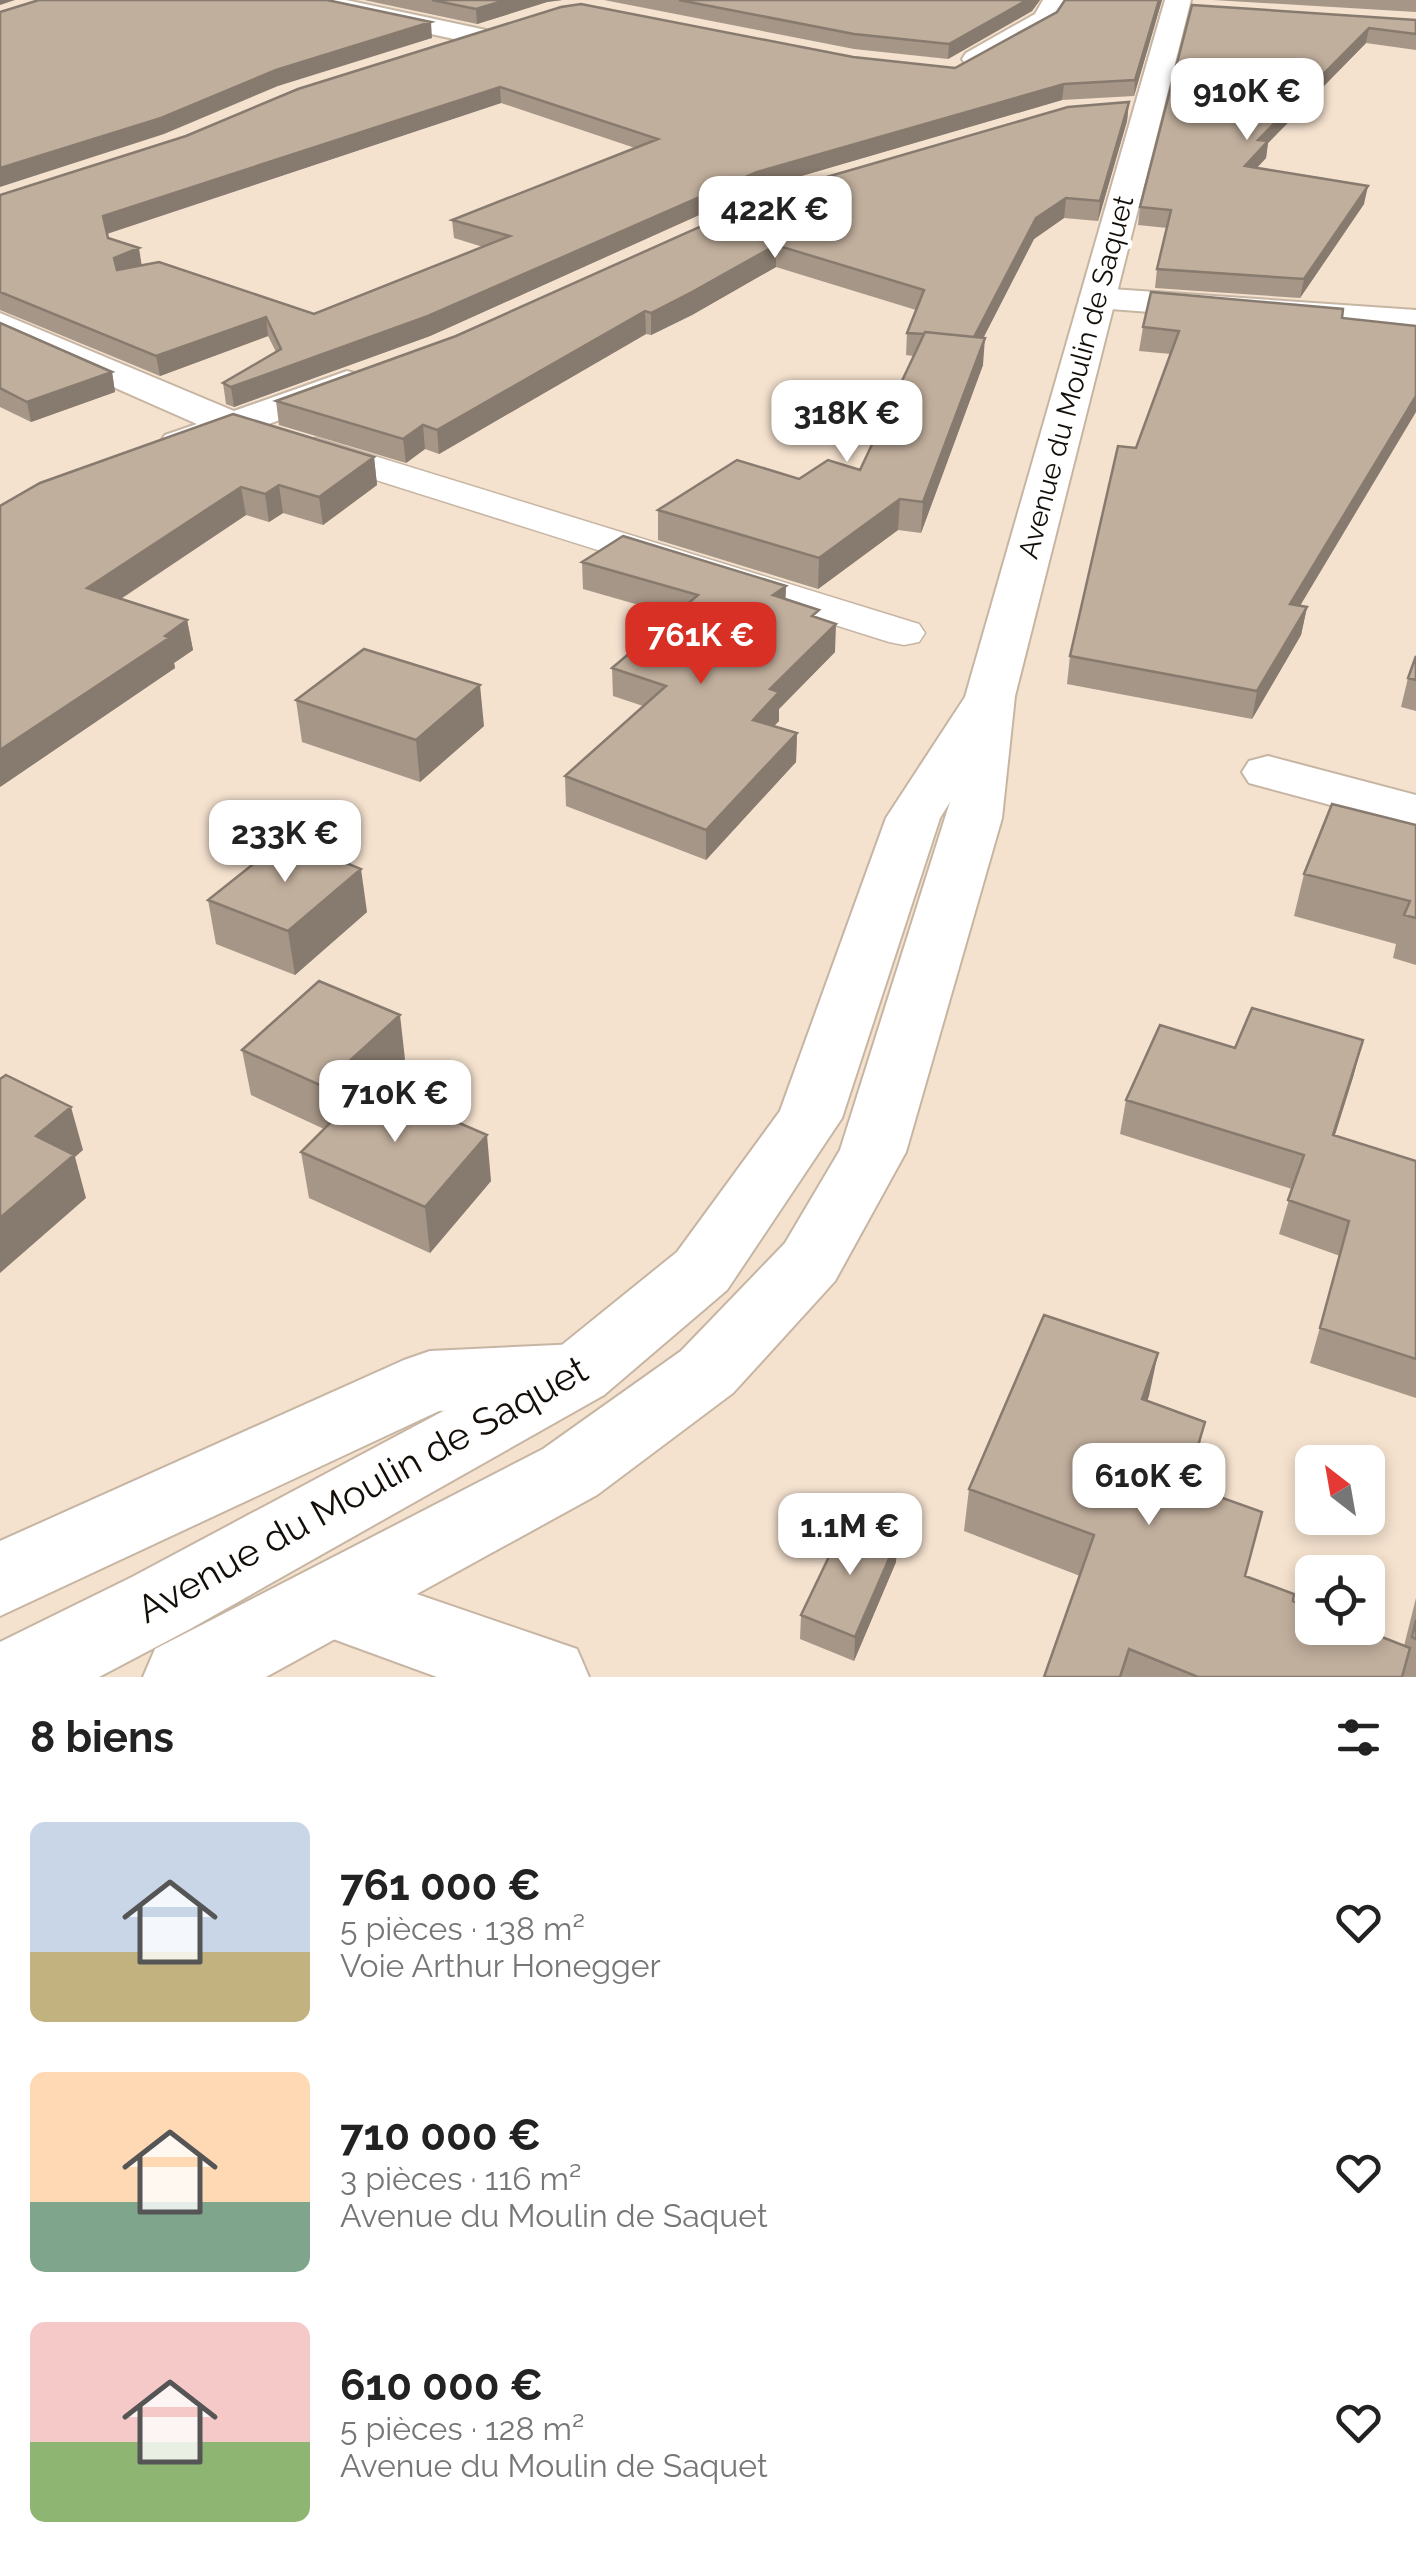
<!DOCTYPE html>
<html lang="fr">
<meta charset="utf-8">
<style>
body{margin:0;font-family:Raleway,sans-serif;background:#f2f2f2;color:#222;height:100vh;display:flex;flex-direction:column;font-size:38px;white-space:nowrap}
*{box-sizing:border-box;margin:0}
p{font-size:32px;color:#767676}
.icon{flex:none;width:55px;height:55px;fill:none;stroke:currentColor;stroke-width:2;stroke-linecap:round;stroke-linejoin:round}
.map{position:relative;height:1677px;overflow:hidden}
.side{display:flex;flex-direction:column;background:#fff;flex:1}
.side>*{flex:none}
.needle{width:65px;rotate:329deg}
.buttons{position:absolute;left:1295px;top:1445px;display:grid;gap:20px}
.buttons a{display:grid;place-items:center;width:90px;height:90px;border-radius:15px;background:#fff;box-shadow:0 5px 15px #0003;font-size:50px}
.price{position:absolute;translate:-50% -85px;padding:0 22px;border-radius:20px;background:#fff;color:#222;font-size:32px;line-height:65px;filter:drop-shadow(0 2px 5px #0008)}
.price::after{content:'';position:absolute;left:50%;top:60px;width:30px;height:22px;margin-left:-15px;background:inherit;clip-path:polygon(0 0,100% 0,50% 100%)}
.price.current{background:#d93025;color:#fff}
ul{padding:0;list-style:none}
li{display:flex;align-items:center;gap:30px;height:250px;padding:0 30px}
li span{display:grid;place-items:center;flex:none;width:280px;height:200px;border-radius:15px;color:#555}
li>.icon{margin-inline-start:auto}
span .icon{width:120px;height:120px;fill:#fffc;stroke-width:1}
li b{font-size:42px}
h2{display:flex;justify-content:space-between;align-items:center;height:120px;padding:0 30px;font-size:42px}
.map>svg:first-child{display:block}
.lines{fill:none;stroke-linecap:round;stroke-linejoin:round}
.pedestrian-casing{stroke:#c7b5a3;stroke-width:3}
.minor-casing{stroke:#c7b5a3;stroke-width:4}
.secondary-casing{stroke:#c7b5a3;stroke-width:4}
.pedestrian{fill:#fff;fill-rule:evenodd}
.minor{fill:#fff;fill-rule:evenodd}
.secondary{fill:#fff;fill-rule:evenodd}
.wall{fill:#a69687;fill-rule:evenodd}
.shaded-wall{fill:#877a6e}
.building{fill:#c1af9d;stroke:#877a6e;stroke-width:2.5;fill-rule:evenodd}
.labels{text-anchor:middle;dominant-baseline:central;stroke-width:9;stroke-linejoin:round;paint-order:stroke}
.far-street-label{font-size:28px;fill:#140e08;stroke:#fff}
.near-street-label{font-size:38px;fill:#140e08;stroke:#fff}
</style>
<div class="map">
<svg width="1416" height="1677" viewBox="0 0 1416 1677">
<rect width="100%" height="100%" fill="#f4e1ce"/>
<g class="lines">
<defs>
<path id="pedestrian" d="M316,438L919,624L925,633L919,642L904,645L889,642L303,457L298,449L303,441Z"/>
<path id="minor" d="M298,0H346L486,30L490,36L477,44L311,8Z
M1043,0H1069L1054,24L986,65H966L962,59L966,53L1035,14Z
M1097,288L1416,310V332L1084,307L1079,299L1084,291Z
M0,313L234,411L347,371L361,375L366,383L361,391L179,456L165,453L159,444L165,435L197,424L0,337Z
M1268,756L1416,795V828L1249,783L1242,772L1249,761Z
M578,1344L604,1353L615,1374L604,1395L578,1404L439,1411L0,1616V1541L404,1360L430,1351Z
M332,1565L577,1649L589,1677H437L303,1628L291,1602L303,1576Z"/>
<path id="secondary" d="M1165,0H1191L1015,696L1002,818L906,1152L835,1281L733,1393L597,1495L266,1677H143L155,1649L543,1449L681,1351L785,1243L840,1150L950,802L940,818L842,1118L727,1290L604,1395L190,1629L99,1677H0V1642L132,1577L552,1353L677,1252L780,1111L886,818L965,697Z"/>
</defs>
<use href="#pedestrian" class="pedestrian-casing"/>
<use href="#minor" class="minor-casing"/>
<use href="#secondary" class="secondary-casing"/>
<use href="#pedestrian" class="pedestrian"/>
<use href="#minor" class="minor"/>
<use href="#secondary" class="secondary"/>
</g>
<path class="wall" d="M364,0H562L547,2L477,24Z
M604,0H1040L1032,11L948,59L854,49Z
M1065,0H1162L1134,96L1062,100L757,189L430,336L234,407L226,404L223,383L276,352L268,336L160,376L0,310V195L186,136L298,89L853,57L955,68L1057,12ZM501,103L635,148L452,220L454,238L483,247L314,314L142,266L108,238L107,234Z
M1213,0H1416V12Z
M1192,5L1416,20V50L1366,43L1268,143L1266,158L1257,168L1364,204L1300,298L1155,288L1157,269L1167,228L1138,225L1140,207Z
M1129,102L1127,121L1098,221L1064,218L1034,239L983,338V365L921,533L898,530L818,589L658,540V510L799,479L860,470L913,356L906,355L907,333L916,310L776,267L692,315L651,335L646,334L439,454L425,449L406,463L279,425L276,401Z
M1343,309L1300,606L1307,607L1301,635L1252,719L1067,684L1070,656L1136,448L1171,354L1139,351L1143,327Z
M0,323L112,372L115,392L31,422L0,407Z
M374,457L377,485L323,525L283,513L269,522L246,515L121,599L187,620L193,650L174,663L175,668L0,787V506Z
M582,562L786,586L785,599L818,618L835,652L779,709V721L774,726L797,733L796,762L706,860L566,806L565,776L643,706L613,696L612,668L674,615L583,589Z
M1416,656V711L1401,707L1408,678Z
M296,700L484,726L420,782L302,742Z
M1416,825V965L1393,958L1396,944L1294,916L1304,874Z
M208,900L367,912L295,975L216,944Z
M1235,1048L1354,1074L1335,1135L1416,1161V1398L1310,1363L1340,1256L1279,1234L1292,1189L1120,1134L1126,1100Z
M242,1050L405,1059L376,1087L491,1181L430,1253L309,1198L301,1152L324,1129L251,1095Z
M1158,1353L1147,1401L1205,1422L1189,1486L1245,1576L1293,1601L1404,1646L1416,1598V1677H1044L1080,1576L964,1531L969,1489Z
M896,1562L854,1661L800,1639L801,1615Z"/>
<path class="shaded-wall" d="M0,0H15L0,5Z
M506,0H562L547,2L477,24L476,9Z
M1027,0H1040L1032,11L948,59L949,44Z
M1159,0H1162L1134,96L1135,80Z
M431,22L432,38L278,86L164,134L0,187V168L276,70Z
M1369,28L1366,43L1268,143L1266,158L1242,183L1245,166L1258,140Z
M1064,84L1062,100L757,189L430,336L234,407L231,387L757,172Z
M500,87L501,103L106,234L103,216Z
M1129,102L1127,121L1098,221L1100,201Z
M1368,186L1364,204L1300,298L1304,279Z
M1066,198L1064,218L1034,239L971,362L972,340L1036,218Z
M776,245V267L692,315L651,335V313Z
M139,248L142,267L117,276L114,258Z
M645,311L646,334L439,454L437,430Z
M266,317L268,336L160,376L156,356Z
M985,338L983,365L921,533L923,502Z
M112,372L115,392L31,422L27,402Z
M1416,396V412L1285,631L1290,604Z
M423,425L425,449L406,463L403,439Z
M374,457L377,485L323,525L319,497Z
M279,485L283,513L269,522L265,494Z
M241,487L246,515L93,617L87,588Z
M900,499L898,530L818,589L819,558Z
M786,586L785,613L773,595Z
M1307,607L1301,635L1252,719L1257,691Z
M187,620L193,650L174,663L175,668L0,787V750Z
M836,624L835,652L779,709V721L752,748L753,720L770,689Z
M480,685L484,726L420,782L416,740Z
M797,733L796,762L706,860V830Z
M361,869L367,912L295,975L288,931Z
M400,1015L405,1059L329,1132L322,1086Z
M1363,1040L1354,1074L1324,1169L1333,1135Z
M71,1107L83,1150L75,1157L86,1198L0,1273V1218L36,1136Z
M487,1135L491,1181L430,1253L425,1207Z
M1158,1353L1149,1396L1133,1442L1142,1399Z
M1205,1422L1195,1465L1176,1528L1186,1485Z
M898,1538L896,1562L854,1661L855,1637Z"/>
<path class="building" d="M39,0H327L431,22L276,70L161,118L0,168V12Z
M432,0H506L476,9Z
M679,0H1027L949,44L854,34Z
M1065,0H1159L1135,80L1064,84L757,172L428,316L231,387L223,383L281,349L266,317L156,356L0,292V195L186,136L298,89L561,7L581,4L853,57L955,68L1057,12ZM500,87L658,139L452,220L510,236L314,314L159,262L117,270L114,258L139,248L108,238L103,216Z
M1192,5L1416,20V34L1369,28L1258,140L1268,141L1245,166L1368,186L1304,279L1157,269L1171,210L1140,207Z
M1129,102L1100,201L1066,198L1036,218L974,337L925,332L924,334L907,333L924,290L776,245L692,292L651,313L645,311L437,430L423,425L403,439L276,401L456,336L782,190L1068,107Z
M1151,292L1343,309L1342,318L1416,326V396L1290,604L1307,607L1257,691L1070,656L1118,446L1136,448L1179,331L1143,327Z
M0,323L112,372L27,402L0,388Z
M925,332L985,338L923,502L900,499L819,558L658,510L737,460L799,479L828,460L860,470Z
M233,414L374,457L319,497L279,485L265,494L241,487L87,588L187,620L165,636L169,638L0,750V506L40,483Z
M623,536L786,586L773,595L819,610L812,616L836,624L770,689L779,692L753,720L797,733L706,830L565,776L666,686L612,668L698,595L582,562Z
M364,649L480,685L416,740L296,700Z
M1416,656V680L1408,678Z
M1332,804L1416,825V918L1404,915L1410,901L1304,874Z
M286,838L361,869L288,931L208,900Z
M319,981L400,1015L322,1086L242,1050Z
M1252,1008L1363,1040L1333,1135L1416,1161V1359L1320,1328L1349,1221L1288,1200L1304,1155L1126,1100L1160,1025L1235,1048Z
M6,1075L71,1107L36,1136L74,1155L0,1218V1079Z
M369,1084L487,1135L425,1207L301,1152Z
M1044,1315L1158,1353L1142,1399L1205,1422L1186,1485L1262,1512L1245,1576L1294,1594L1293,1601L1312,1609V1628H1359L1410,1648L1402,1677H1198L1129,1649L1120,1677H1044L1094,1535L969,1489Z
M847,1519L898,1538L855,1637L801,1615Z
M1416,1620V1639L1412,1637Z"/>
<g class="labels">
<g class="far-street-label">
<text transform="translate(1076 377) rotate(-75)">Avenue du Moulin de Saquet</text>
</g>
<g class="near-street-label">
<text transform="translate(362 1489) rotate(-29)">Avenue du Moulin de Saquet</text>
</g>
</g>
</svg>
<div class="buttons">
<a><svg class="needle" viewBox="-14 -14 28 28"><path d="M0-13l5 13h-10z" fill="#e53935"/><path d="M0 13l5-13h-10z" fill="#767676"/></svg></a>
<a><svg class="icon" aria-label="locate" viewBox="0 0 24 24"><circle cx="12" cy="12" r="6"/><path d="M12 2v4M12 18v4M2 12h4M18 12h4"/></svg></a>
</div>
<b class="price" style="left:1247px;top:143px">910K €</b>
<b class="price" style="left:775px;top:261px">422K €</b>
<b class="price" style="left:847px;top:465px">318K €</b>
<b class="price current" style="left:701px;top:687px">761K €</b>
<b class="price" style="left:285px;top:885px">233K €</b>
<b class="price" style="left:395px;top:1145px">710K €</b>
<b class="price" style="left:1149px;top:1528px">610K €</b>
<b class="price" style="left:850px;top:1578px">1.1M €</b>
</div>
<section class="side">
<h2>8 biens<svg class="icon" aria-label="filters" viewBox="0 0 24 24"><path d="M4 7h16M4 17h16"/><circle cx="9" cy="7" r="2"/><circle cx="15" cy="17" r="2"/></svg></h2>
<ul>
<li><span style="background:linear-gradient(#c9d6e8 65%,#c2b280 0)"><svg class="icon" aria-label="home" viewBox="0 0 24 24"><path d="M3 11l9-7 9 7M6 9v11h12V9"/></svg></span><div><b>761 000 €</b><p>5 pièces · 138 m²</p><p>Voie Arthur Honegger</p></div><svg class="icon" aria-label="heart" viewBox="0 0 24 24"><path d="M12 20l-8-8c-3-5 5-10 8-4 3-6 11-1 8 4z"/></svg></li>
<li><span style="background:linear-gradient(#ffd9b3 65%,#7fa58c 0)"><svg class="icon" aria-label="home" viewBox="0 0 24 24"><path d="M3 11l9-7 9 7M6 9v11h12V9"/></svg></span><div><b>710 000 €</b><p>3 pièces · 116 m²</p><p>Avenue du Moulin de Saquet</p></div><svg class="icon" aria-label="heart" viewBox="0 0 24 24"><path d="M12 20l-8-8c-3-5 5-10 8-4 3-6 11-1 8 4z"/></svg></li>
<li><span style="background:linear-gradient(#f6c9c9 60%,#8fb573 0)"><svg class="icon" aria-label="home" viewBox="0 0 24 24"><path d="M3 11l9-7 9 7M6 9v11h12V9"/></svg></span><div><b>610 000 €</b><p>5 pièces · 128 m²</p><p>Avenue du Moulin de Saquet</p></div><svg class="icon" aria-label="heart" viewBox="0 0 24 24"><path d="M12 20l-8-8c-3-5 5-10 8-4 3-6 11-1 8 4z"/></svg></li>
</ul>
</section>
